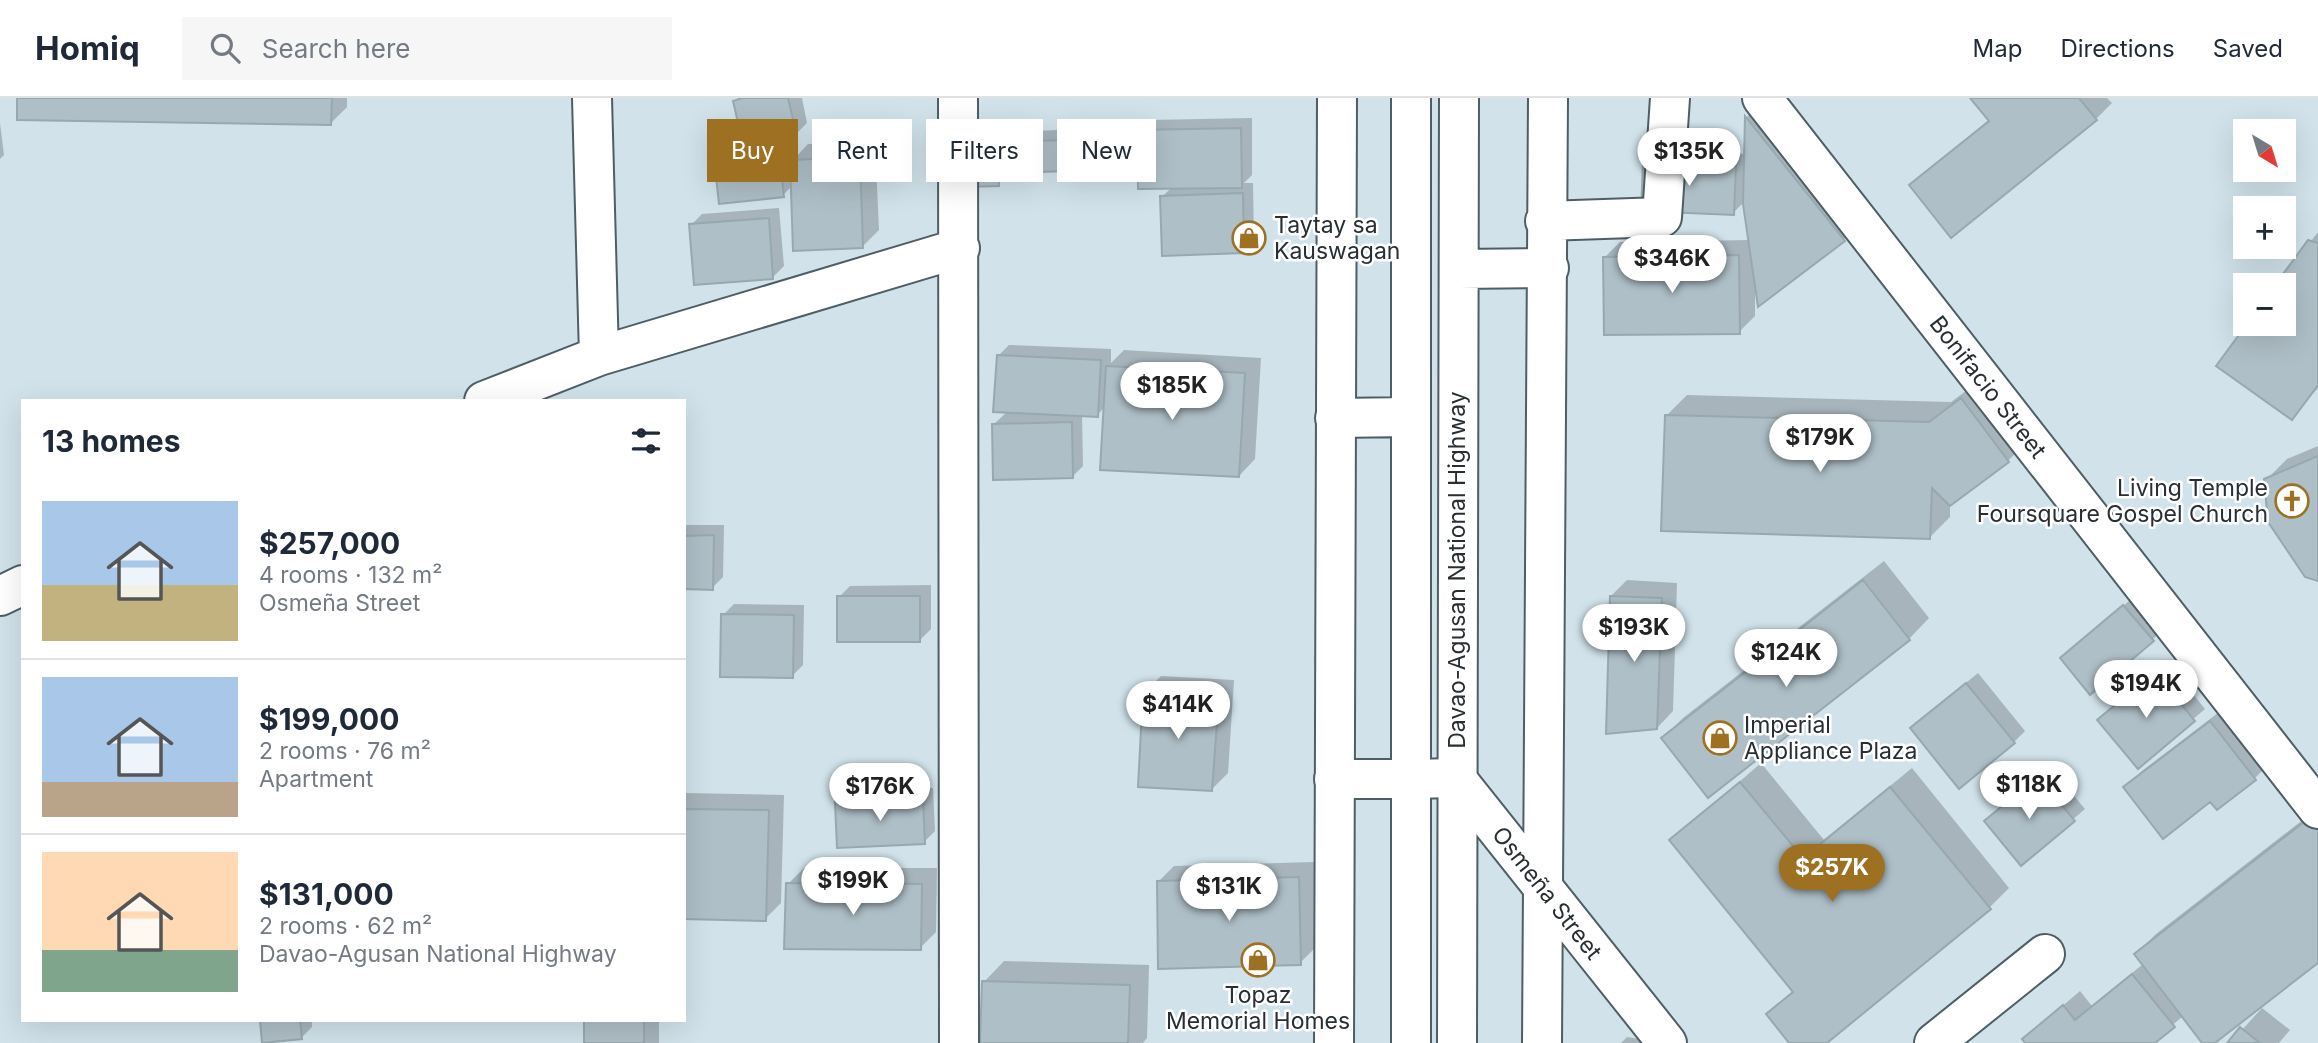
<!DOCTYPE html>
<meta charset="utf-8">
<style>
body{margin:0;font-family:Inter,sans-serif;background:#f6f6f7;color:#1f2937;height:100vh;display:flex;flex-direction:column;font-size:26px;white-space:nowrap}
*{box-sizing:border-box;margin:0}
p{font-size:23px;color:#747a83}
.icon{flex:none;width:38px;height:38px;fill:none;stroke:currentColor;stroke-width:2;stroke-linecap:round;stroke-linejoin:round}
.map{position:relative;flex:1;overflow:hidden}
.side{position:absolute;left:21px;top:301px;width:665px;height:623px;display:flex;flex-direction:column;background:#fff;border-radius:0px;box-shadow:0 7px 28px #0002}
.side>*{flex:none}
.banner{position:absolute;left:707px;top:21px;width:665px;height:63px;display:flex;gap:14px}
.needle{width:46px;rotate:142deg}
.fabs{position:absolute;left:2233px;top:21px;display:grid;gap:14px}
.fabs a{display:grid;place-items:center;width:63px;height:63px;border-radius:0px;background:#fff;box-shadow:0 7px 28px #0002;font-size:35px}
.price{position:absolute;translate:-50% -60px;padding:0 16px;border-radius:24px;background:#fff;color:#222;font-size:23px;line-height:46px;filter:drop-shadow(0 2px 4px #0008)}
.price::after{content:'';position:absolute;left:50%;top:42px;width:21px;height:16px;margin-left:-10px;background:inherit;clip-path:polygon(0 0,100% 0,50% 100%)}
.price.on{background:#9e7122;color:#fff}
ul{padding:0;list-style:none}
li{display:flex;align-items:center;gap:21px;height:175px;padding:0 21px}
li+li{border-top:2px solid #e0e1e3}
li span{display:grid;place-items:center;flex:none;width:196px;height:140px;border-radius:0px;color:#555}
li>.icon{margin-inline-start:auto}
span .icon{width:84px;height:84px;fill:#fffc;stroke-width:1}
li b{font-size:30px}
h2{display:flex;justify-content:space-between;align-items:center;height:84px;padding:0 21px;font-size:30px}
.tag{padding:0 24px;border-radius:0px;background:#fff;box-shadow:0 7px 28px #0002;font-size:24px;line-height:63px}
.tag.on{background:#9e7122;color:#fff}
header{display:flex;align-items:center;gap:42px;box-sizing:border-box;height:98px;padding:0 35px;background:#fff;border-bottom:2px solid #e0e1e3}
header strong{font-size:33px}
nav{display:flex;gap:38px;margin-inline-start:auto;font-size:24px}
.search{width:490px;height:63px;background:#f6f6f7;display:flex;align-items:center;gap:18px;box-sizing:border-box;padding:0 24px;border-radius:0px;color:#747a83;font-size:26px}
.map>svg:first-child{display:block}
.shadow{fill:#0003}
.building{fill:#afbfc7;stroke:#98a8af;stroke-width:2}
.lines{fill:none;stroke-linecap:round;stroke-linejoin:round}
.minor-casing{stroke:#4f5e65;stroke-width:42}
.highway-casing{stroke:#4f5e65;stroke-width:42}
.minor{stroke:#fff;stroke-width:38}
.highway{stroke:#fff;stroke-width:38}
.labels{text-anchor:middle;dominant-baseline:central;stroke-width:5;stroke-linejoin:round;paint-order:stroke}
.poi-label{font-size:23px;fill:#282e31;stroke:#fff;text-anchor:start}
.street-label{font-size:23px;fill:#282e31;stroke:#fff}
</style>
<header>
<strong>Homiq</strong>
<div class="search"><svg class="icon" aria-label="search" viewBox="0 0 24 24"><circle cx="10" cy="10" r="6"/><path d="M15 15l6 6"/></svg>Search here</div>
<nav><a>Map</a><a>Directions</a><a>Saved</a></nav>
</header>
<div class="map">
<svg width="2318" height="945" viewBox="0 0 2318 945">
<rect width="100%" height="100%" fill="#d1e2ea"/>
<path class="shadow" d="M19,0H347V9L331,25Z
M738,0H802L807,25L796,36L766,44L790,43L792,63L808,46L875,43L879,132L863,148L793,87L783,97L716,61L727,50L745,48L735,3Z
M1972,0H2107L2112,5L2096,21L1911,87L1990,21Z
M1762,3L1860,125L1844,141L1760,206L1755,192V218L1739,234L1604,160L1620,144L1750,142L1744,104L1733,115L1644,63L1655,52L1746,56L1747,19Z
M1252,20V77L1244,85H1253L1254,142L1243,153L1162,99L1172,89L1139,33L1150,22Z
M0,25L4,57L0,61Z
M1076,31L1077,60L1066,71L1003,74L1004,81L998,86L973,40L1002,39L1003,48L1016,34Z
M779,110L784,168L773,179L691,127L702,116Z
M2318,134V290L2292,320L2219,268L2249,226H2284V187H2277Z
M1009,247L1111,251V265L1124,252L1261,260L1255,361L1239,378L1105,309L1097,317L1082,316L1083,368L1072,379L994,326L1008,313L998,258Z
M1982,281L2028,342L2008,363L1950,405V419L1930,439L1667,317L1687,297L1951,304Z
M2318,348V481L2266,382L2287,361Z
M684,427H724L723,479L712,490H684Z
M1884,463L1929,520L1909,541L1708,698L1663,640L1683,620Z
M1627,482L1677,485L1673,613L1657,630L1611,498Z
M931,487V531L920,542L839,499L850,488Z
M2135,498L2163,531L2152,542L2073,550Z
M734,506L804,507L803,567L792,578L723,517Z
M2167,564L2205,611L2138,668L2099,622Z
M1978,575L2025,633L2014,644L1923,620Z
M1161,578L1234,582L1228,675L1212,691L1145,594Z
M2227,608L2270,665L2254,681L2211,701L2126,689L2142,673Z
M1761,665L1824,742L1912,670L2009,790L1989,810L1824,945H1792L1768,916L1794,892L1671,743Z
M2050,669L2085,711L2021,766L1997,712Z
M933,690L935,733L924,744L837,705L848,694Z
M684,695L784,697L781,805L765,821L684,819Z
M2318,710V862L2212,945H2204L2183,918L2152,945H2028L2024,941L2080,893L2092,908L2143,866L2136,856L2156,836Z
M1314,764L1316,849L1300,865L1158,784L1174,768Z
M804,770H937L936,834L920,850L788,786Z
M1004,863L1149,867L1147,940L1143,945H982L984,884Z
M2262,910L2290,932L2279,945H2230Z
M262,922H312V929L301,940Z
M586,922H659V945H586Z
M1627,939L1653,943L1655,945H1621Z"/>
<path class="building" d="M17,0H332L331,27L17,22Z
M743,0H788L797,38L744,51L733,3Z
M1970,0H2079L2097,22L1951,140L1909,87L1989,23Z
M1745,18L1845,143L1758,209L1743,106Z
M1241,30L1242,90L1138,91L1137,32Z
M1066,42L1067,73L1005,75L1003,44Z
M998,44L999,88L967,89L966,45Z
M779,54L784,99L719,106L714,61Z
M860,59L863,150L793,153L790,62Z
M1643,63L1736,66L1734,117L1641,113Z
M1243,95L1244,155L1162,158L1160,98Z
M769,120L773,181L694,187L689,126Z
M2308,142L2318,145V287L2292,322L2216,268L2247,226H2284V187H2275Z
M1739,157L1740,236L1604,237L1603,159Z
M997,257L1101,262L1098,319L993,314Z
M1106,268L1245,275L1239,379L1100,372Z
M1961,300L2009,364L1950,408L1932,390L1930,441L1661,433L1665,317L1929,324Z
M1072,324L1073,380L993,382L992,326Z
M2318,358V483L2305,479L2268,424L2264,381Z
M714,437L713,492L684,491V438Z
M1863,482L1910,542L1708,700L1661,640Z
M837,498H920V544H837Z
M1610,498L1662,500L1657,631L1606,636Z
M2123,507L2154,543L2090,597L2060,560Z
M721,516L794,517L793,580L720,579Z
M2155,574L2195,623L2138,671L2097,622Z
M1966,585L2015,645L1959,691L1910,630Z
M1143,593L1219,597L1212,693L1138,689Z
M2210,623L2256,682L2217,712L2210,704L2163,741L2123,689Z
M2038,679L2075,723L2021,768L1984,723Z
M1740,684L1803,760L1890,689L1991,811L1827,945H1789L1766,916L1793,894L1669,742Z
M923,700L925,746L837,750L835,704Z
M684,711L769,712L766,823L684,821Z
M2309,720L2318,731V865L2215,945H2202L2134,856Z
M1299,779L1301,867L1158,871L1157,783Z
M786,785L922,786L921,852L784,851Z
M2132,876L2175,929L2155,945H2025L2022,941L2063,907L2075,922Z
M982,883L1130,887L1128,945H980Z
M260,922H300L302,941L262,945Z
M584,922H644V945H584Z
M2240,929L2260,945H2227Z"/>
<g class="lines">
<defs>
<path id="minor" d="M592,0L599,258
M958,0L959,945
M1762,0L2318,711
M1545,123L1662,119L1670,0
M484,303L599,258L960,150
M0,498L23,487
M1410,681L1456,680L1667,945
M1334,945L1337,0
M1542,945L1548,0
M1934,945L2045,856"/>
<path id="highway" d="M1459,171L1549,170
M1335,320L1410,319
M1334,681H1410
M1411,945V0
M1457,945L1459,0"/>
</defs>
<use href="#minor" class="minor-casing"/>
<use href="#highway" class="highway-casing"/>
<use href="#minor" class="minor"/>
<use href="#highway" class="highway"/>
</g>
<defs>
<symbol id="shop-ring" viewBox="-11 -11 22 22"><circle r="9.5" fill="#fff" stroke="#9e7122" stroke-width="1.5"/><path d="M-5-2.5h2.3a2.7 3.5 0 0 1 5.4 0H5L5.5 6h-11ZM-1.5-2.5h3a1.5 2.3 0 0 0-3 0Z" fill="#9e7122"/></symbol>
<symbol id="church-ring" viewBox="-11 -11 22 22"><circle r="9.5" fill="#fff" stroke="#9e7122" stroke-width="1.5"/><path d="M-1.2-6h2.4v3.5h3.3v2.4h-3.3V6h-2.4V-.1h-3.3v-2.4h3.3Z" fill="#9e7122"/></symbol>
</defs>
<g fill-rule="evenodd">
<use href="#shop-ring" x="1230" y="121" width="38" height="38"/>
<use href="#church-ring" x="2273" y="384" width="38" height="38"/>
<use href="#shop-ring" x="1701" y="621" width="38" height="38"/>
<use href="#shop-ring" x="1239" y="843" width="38" height="38"/>
</g>
<g class="labels">
<g class="poi-label">
<text x="1274" y="127">Taytay sa<tspan x="1274" dy="26">Kauswagan</tspan></text>
<text x="2268" y="390" text-anchor="end">Living Temple<tspan x="2268" dy="26">Foursquare Gospel Church</tspan></text>
<text x="1744" y="627">Imperial<tspan x="1744" dy="26">Appliance Plaza</tspan></text>
<text x="1258" y="897" text-anchor="middle">Topaz<tspan x="1258" dy="26">Memorial Homes</tspan></text>
</g>
<g class="street-label">
<text transform="translate(1988 289) rotate(52)">Bonifacio Street</text>
<text transform="translate(1457 472) rotate(-90)">Davao-Agusan National Highway</text>
<text transform="translate(1547 795) rotate(52)">Osmeña Street</text>
</g>
</g>
</svg>
<div class="fabs">
<a><svg class="needle" viewBox="-14 -14 28 28"><path d="M0-13l5 13h-10z" fill="#e53935"/><path d="M0 13l5-13h-10z" fill="#747a83"/></svg></a>
<a>+</a>
<a>−</a>
</div>
<b class="price" style="left:1689px;top:90px">$135K</b>
<b class="price" style="left:1672px;top:197px">$346K</b>
<b class="price" style="left:1172px;top:324px">$185K</b>
<b class="price" style="left:1820px;top:376px">$179K</b>
<b class="price" style="left:1634px;top:566px">$193K</b>
<b class="price" style="left:1786px;top:591px">$124K</b>
<b class="price" style="left:2146px;top:622px">$194K</b>
<b class="price" style="left:1178px;top:643px">$414K</b>
<b class="price" style="left:2029px;top:723px">$118K</b>
<b class="price" style="left:880px;top:725px">$176K</b>
<b class="price on" style="left:1832px;top:806px">$257K</b>
<b class="price" style="left:853px;top:819px">$199K</b>
<b class="price" style="left:1229px;top:825px">$131K</b>
<div class="banner">
<a class="tag on">Buy</a>
<a class="tag">Rent</a>
<a class="tag">Filters</a>
<a class="tag">New</a>
</div>
<section class="side">
<h2>13 homes<svg class="icon" aria-label="filters" viewBox="0 0 24 24"><path d="M4 7h16M4 17h16"/><circle cx="9" cy="7" r="2"/><circle cx="15" cy="17" r="2"/></svg></h2>
<ul>
<li><span style="background:linear-gradient(#a9c7e8 60%,#c2b280 0)"><svg class="icon" aria-label="home" viewBox="0 0 24 24"><path d="M3 11l9-7 9 7M6 9v11h12V9"/></svg></span><div><b>$257,000</b><p>4 rooms · 132 m²</p><p>Osmeña Street</p></div></li>
<li><span style="background:linear-gradient(#a9c7e8 75%,#b9a48a 0)"><svg class="icon" aria-label="home" viewBox="0 0 24 24"><path d="M3 11l9-7 9 7M6 9v11h12V9"/></svg></span><div><b>$199,000</b><p>2 rooms · 76 m²</p><p>Apartment</p></div></li>
<li><span style="background:linear-gradient(#ffd9b3 70%,#7fa58c 0)"><svg class="icon" aria-label="home" viewBox="0 0 24 24"><path d="M3 11l9-7 9 7M6 9v11h12V9"/></svg></span><div><b>$131,000</b><p>2 rooms · 62 m²</p><p>Davao-Agusan National Highway</p></div></li>
</ul>
</section>
</div>
